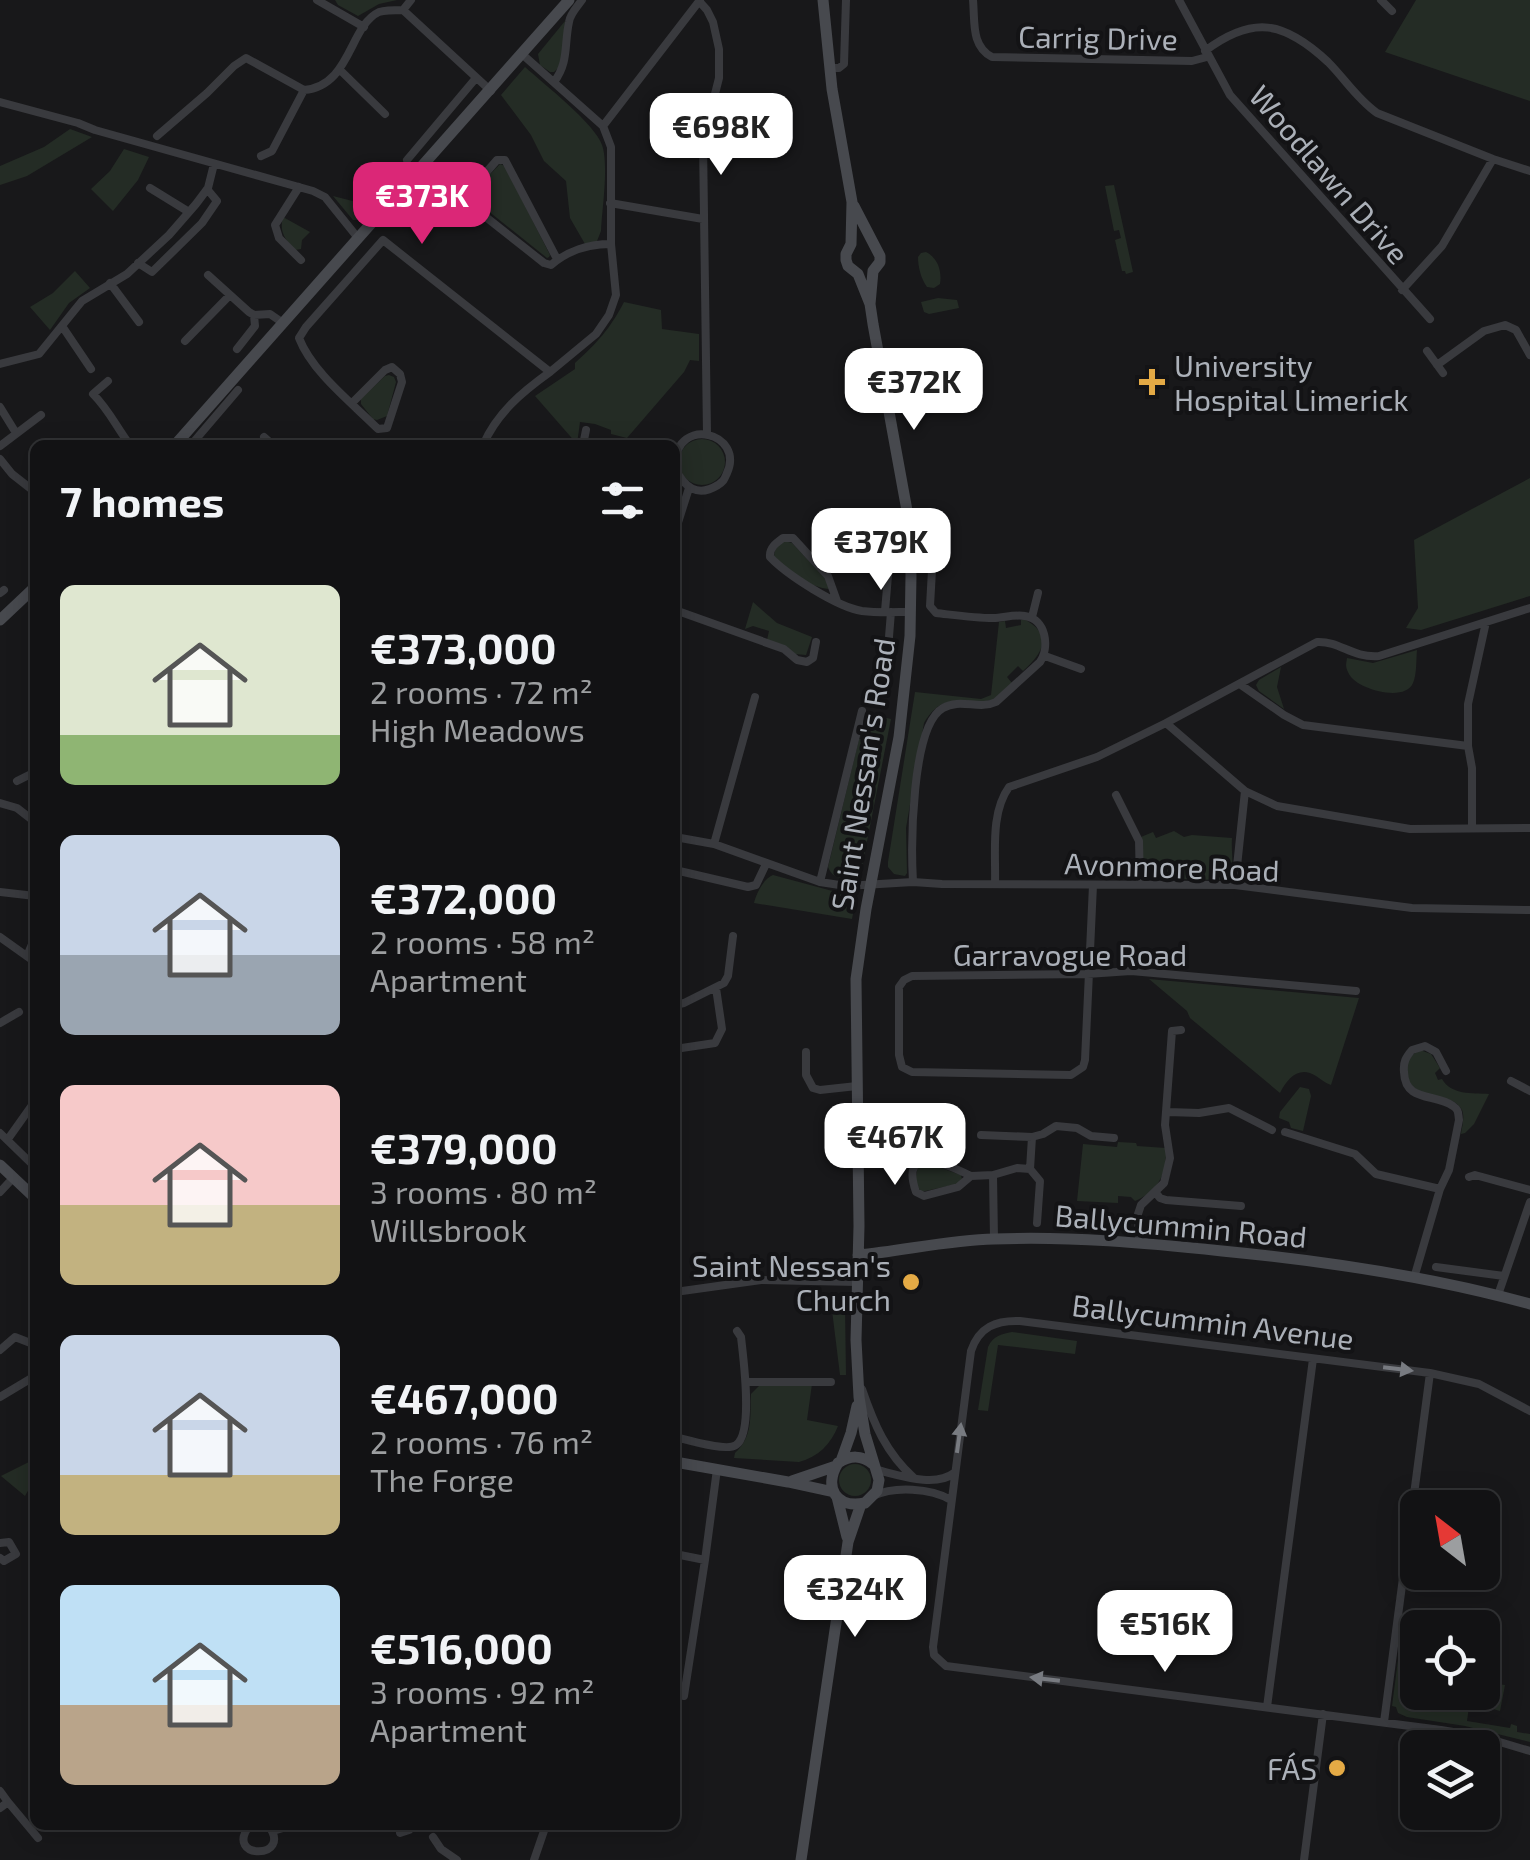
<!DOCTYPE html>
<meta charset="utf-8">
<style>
body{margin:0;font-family:"Exo 2",sans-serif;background:#1f2022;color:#f1f3f6;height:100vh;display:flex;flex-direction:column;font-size:38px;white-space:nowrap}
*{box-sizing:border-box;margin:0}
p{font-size:32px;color:#9c9ea0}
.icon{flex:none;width:55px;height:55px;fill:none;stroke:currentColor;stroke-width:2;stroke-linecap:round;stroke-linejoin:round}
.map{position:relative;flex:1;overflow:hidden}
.panel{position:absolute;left:30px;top:440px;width:650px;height:1390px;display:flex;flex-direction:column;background:#121214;border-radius:15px;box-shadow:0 5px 25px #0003,0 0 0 2px #313234}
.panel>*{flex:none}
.needle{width:65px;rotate:329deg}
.fabs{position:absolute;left:1400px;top:1490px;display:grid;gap:20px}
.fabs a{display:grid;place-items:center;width:100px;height:100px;border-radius:15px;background:#121214;box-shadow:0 5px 25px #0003,0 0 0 2px #313234;font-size:50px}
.price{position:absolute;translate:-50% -85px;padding:0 22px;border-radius:20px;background:#fff;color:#222;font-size:32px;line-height:65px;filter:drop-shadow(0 2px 5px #0008)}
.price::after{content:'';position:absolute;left:50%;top:60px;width:30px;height:22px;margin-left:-15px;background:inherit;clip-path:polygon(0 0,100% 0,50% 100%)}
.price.on{background:#db2777;color:#fff}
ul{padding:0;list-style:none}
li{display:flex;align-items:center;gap:30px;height:250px;padding:0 30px}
li span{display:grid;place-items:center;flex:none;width:280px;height:200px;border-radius:15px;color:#555}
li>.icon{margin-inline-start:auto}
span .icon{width:120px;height:120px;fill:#fffc;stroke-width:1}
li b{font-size:42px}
h2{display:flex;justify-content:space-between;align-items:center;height:120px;padding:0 30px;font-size:42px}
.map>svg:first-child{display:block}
.green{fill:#242c25}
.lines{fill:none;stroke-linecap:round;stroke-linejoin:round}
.street{stroke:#393a3e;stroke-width:8}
.secondary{stroke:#47494e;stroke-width:11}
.oneway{fill:#787b81}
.poi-dot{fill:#e4aa45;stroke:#131315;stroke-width:4}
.labels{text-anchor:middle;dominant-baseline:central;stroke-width:8;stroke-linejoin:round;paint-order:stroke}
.street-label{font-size:30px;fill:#abb0b8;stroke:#131315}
.poi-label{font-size:30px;fill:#abb0b8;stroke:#131315;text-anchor:end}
</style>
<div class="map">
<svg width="1530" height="1860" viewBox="0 0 1530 1860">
<rect width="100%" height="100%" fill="#18181a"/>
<path class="green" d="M335,0H397L379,4L358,16L338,5Z
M1416,0H1530V101L1385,52Z
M565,21L562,64L554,72H550L540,65L538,54Z
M525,67C544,84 595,124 602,145C609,165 602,209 601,231L597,241L585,244L570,218L566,181L544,161L531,135L501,95Z
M70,129L92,137L27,176L0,185V166L44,147Z
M124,149L149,157L138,180L113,211L91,189L110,171Z
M500,164L505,166L550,255L549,257L547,258L472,198L474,191Z
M1114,185L1133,272L1126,274L1125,271H1122L1115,240L1121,238L1119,230L1114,231L1105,186Z
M333,196L372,206L358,220H353Z
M283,217L310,232L302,240L301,249L295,250C285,239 279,232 283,217Z
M926,252C938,258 942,271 940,284L934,288L927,287C921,279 918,267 918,257L921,253Z
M75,271L90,288L69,303L50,330L30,307L53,293Z
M938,298L957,300L959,308L929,314L924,312L921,302Z
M624,302L661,310L662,329L699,334V361L690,360L684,372L627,438L611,434V430L595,424L580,422L577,444L535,396L575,369V363C597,343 610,329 624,302Z
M389,375L394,377L396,382L387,416L377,420L373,419L361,404V399L385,376Z
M679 462a23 23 0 1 1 46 0a23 23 0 1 1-46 0Z
M1530,478V596L1421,630L1406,628L1418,608L1414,540Z
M785,541L792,543L827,580L829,589C809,587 786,572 774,556C775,547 778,545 785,541Z
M753,602L777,623L812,637L806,655L795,654L786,646L767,640L769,631L753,626L745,629Z
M1024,619C1054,635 1043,653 1023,671L1018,666L1007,677L1012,683L994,700C964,705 943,690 924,723L906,828L907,873L905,876L894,874L888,867V862L915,692L981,699L991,695L999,622L1005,621L1006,628L1021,625V620Z
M1417,650C1416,660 1417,674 1413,683C1405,703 1356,689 1349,674C1345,667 1346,665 1347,658L1373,663Z
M1281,667L1277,687L1284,709L1259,691L1256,685L1259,680Z
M874,715L891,719L862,867L853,878C841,879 833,879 828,867L859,739H861C864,729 872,726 874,715Z
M1174,831L1184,837L1192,835L1232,838C1231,851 1234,861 1231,873L1219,880L1149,878L1144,874L1141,837L1153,832L1156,838Z
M773,875L851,896L855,903L852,919L754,903C756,894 764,878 773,875Z
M1149,979L1359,998L1331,1085C1325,1083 1321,1079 1316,1076C1299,1065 1287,1079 1280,1093L1190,1018L1187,1011Z
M1420,1050L1431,1054L1440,1068L1435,1073L1438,1080L1442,1079C1451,1095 1472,1093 1489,1094L1474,1124L1465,1133L1461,1134C1462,1126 1465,1117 1462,1110C1451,1088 1407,1105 1407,1069C1407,1059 1412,1054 1420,1050Z
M1300,1087L1309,1089L1311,1096L1303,1131L1291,1128L1289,1122L1279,1118L1280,1112Z
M1118,1142L1136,1143L1137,1146L1166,1148C1167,1173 1159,1191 1135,1201L1131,1197L1118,1196V1203L1077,1201L1083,1144L1117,1147Z
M930,1164L961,1175L962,1179L957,1184L921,1192L915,1182L918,1166Z
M830,1294L838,1296L845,1308L846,1375H840Z
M1012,1332L1077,1341L1075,1354L998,1345L988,1411L978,1410L988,1347C993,1336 1001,1334 1012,1332Z
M812,1384L807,1420L838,1426C831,1444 818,1457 799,1462L734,1458L735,1453C753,1437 750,1417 751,1394L759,1386Z
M35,1459V1478L25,1496L1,1476Z
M839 1480a16 16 0 1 1 32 0a16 16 0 1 1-32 0Z
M1399,1652L1417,1654L1418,1692H1482L1483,1682L1505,1685L1500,1711L1493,1709L1494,1700L1489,1699L1487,1708L1469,1707L1467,1721L1510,1728L1511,1724L1517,1726V1732L1530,1734V1742L1465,1726L1407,1717L1398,1713L1396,1707L1392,1706Z"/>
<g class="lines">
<path class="street" d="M317,0L364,27
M973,0C975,22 971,46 992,57L1192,61L1207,57
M1179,0L1230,95L1430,319
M1381,0L1392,11
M699,1L707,10L713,22L719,49V78L703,141L707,434
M403,10L491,91
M1205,51C1253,15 1284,21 1328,62C1345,79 1357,99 1377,113L1493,159L1530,171
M523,55L603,126L611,147V244L616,295L609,315L596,334L550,372
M829,68H839L844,64L846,0
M339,69L385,114
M554,82C569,62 564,45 569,22C570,14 577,7 582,0
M304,90C351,86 349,26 379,12C386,10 396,10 403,10L411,0
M0,102L78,123L95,130L313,191L325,197L358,238
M603,126L700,0
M157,136L207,93L234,66L246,58L304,90
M261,156L272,151L304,90
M407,160L476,78
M435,177L463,199
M299,187L275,225L279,238L301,260
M150,188L189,212
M610,203L703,219
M557,259L505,160H497L463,199L544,263L551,265C567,251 589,244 611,244
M138,263L152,272L202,223L217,201L207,189
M208,275L249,312L254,315L270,314L283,323
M110,283L139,322
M1402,290L1442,246L1493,159
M62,326L91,369
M185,341L230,295
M237,349L255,326L254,315
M1427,351L1443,373
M0,364L39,354L82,301L127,274L169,235L196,204L208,188L214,164
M1437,365L1484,331L1505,325L1516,330L1530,355
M108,381L93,394C110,411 116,427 130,445
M352,403L385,370L392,367L400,374L402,382L387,428L378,429C352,403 312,372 299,338L306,327L383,240L550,372C522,392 497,413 483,445
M0,407L16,433
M264,437L273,445
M191,445L238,390
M583,445L586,430
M0,446L41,415
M0,459L12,474L35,492
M675,464C677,415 745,433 727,473C724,480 724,481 718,485C697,498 684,487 675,468
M675,532L689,488
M0,593L4,590
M837,601L828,576L793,538H783C776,543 769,548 770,557C787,575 837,607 862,611C878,613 895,612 911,612
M675,610L784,649L797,660L807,662L813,658L816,642
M885,611L889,564
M1032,617L1038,593
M1045,656L1081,669
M886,674L891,612
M675,683L678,672
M1241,685L1284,715L1303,725L1468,746
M1166,723L1317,642C1341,641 1351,658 1379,656L1530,608
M17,781L35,772
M1245,791L1277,806L1410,829L1530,828
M1116,795L1139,841L1140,884
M0,803L17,808L35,822
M1472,828V768L1468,746V704L1486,622
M675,837L714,844L820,882L846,886L913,882L942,884L1235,885L1412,908L1530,910
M714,844L755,697
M675,870L748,887L756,885L766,864
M820,882L862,711
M913,882C911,847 911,726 943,708C960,698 979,710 996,702L1040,662C1050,647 1046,619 1025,616C1015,614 1003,618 993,618C974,618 954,615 936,613L930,606L932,570
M995,884C996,854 990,813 1009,787L1097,757L1166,723L1245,791L1235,885
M1093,885L1085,1060L1083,1067L1071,1075L912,1072L902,1067L899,1055V987L904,980L912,976L1087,974L1131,971L1356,991
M0,892L35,896
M0,937L35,962
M27,956L35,937
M675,1005L684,1003L724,983L728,976L733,936
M0,1023L19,1012
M675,1049L715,1043L722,1029L716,988
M806,1052V1075L813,1088L820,1090L857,1086
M1511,1081L1530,1091
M1168,1112L1199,1113L1229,1108L1272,1130
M1285,1132L1355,1154L1376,1174L1440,1189
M0,1133L35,1167
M981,1135L1032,1137L1030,1169L1040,1181L1037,1223
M1032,1137L1043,1134L1056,1126L1077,1128L1091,1136L1114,1138
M8,1139L35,1101
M993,1175L994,1239
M971,1176C947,1164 899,1143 916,1192L924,1196L958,1187L971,1176L993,1175L1017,1168L1030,1169
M1469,1177L1475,1175L1530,1190
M0,1192L14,1177
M1156,1193L1160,1198L1166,1200L1241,1206
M1139,1242L1138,1214L1141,1205L1164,1183L1170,1158L1165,1125L1172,1031L1181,1030
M1436,1267L1504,1276
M1414,1278L1440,1189L1449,1170L1459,1120C1458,1113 1459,1110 1453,1106C1436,1093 1405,1103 1404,1072C1403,1062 1406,1057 1412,1050L1425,1046L1436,1052L1446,1071
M675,1292L761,1280L857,1282
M1498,1295L1530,1202
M0,1350L15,1337L33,1344
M746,1382H831
M862,1389C874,1424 886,1453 914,1478
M0,1397L35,1376
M1530,1411L1479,1384L1430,1373L1020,1321C996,1320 979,1327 971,1351L933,1647L934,1655L946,1666L1441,1730L1483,1737L1530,1751
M675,1437C688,1440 726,1452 736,1445C754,1433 743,1356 741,1337L737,1331
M877,1470C899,1475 935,1488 954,1473
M873,1496C894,1486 931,1488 951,1500
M0,1543L9,1542L16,1554L4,1561L0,1558
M675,1554L705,1560
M1405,1572L1420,1573
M684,1696L705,1560L717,1469
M1267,1707L1313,1359
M1384,1722L1430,1373
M0,1791L8,1802L0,1808
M8,1802L38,1838
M250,1825C222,1860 295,1860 268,1825
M273,1831L293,1825
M400,1833L409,1830L406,1825
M433,1837L441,1849L457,1860
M534,1860L546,1825
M1304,1860L1323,1714"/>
<path class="secondary" d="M823,0L832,89L852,202L851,244L846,254V260L848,266L858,274L870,304
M854,206L880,256V262L873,271
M873,271L870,304L873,324L908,516L911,575L910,636L899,737L866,909L856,979L859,1226L856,1340L859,1397L865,1434L879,1480L877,1491L865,1503C836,1509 823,1487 838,1463C851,1455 861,1455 873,1464
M175,445L569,0
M0,620L35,587
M0,1165L35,1198
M858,1255C903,1251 948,1240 994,1239C1071,1236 1146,1243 1222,1251C1326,1261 1429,1276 1530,1304
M841,1461L851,1433L857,1406
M675,1462L788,1482L834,1492
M792,1481L836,1466
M837,1497L847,1537
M801,1860L848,1542L861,1504"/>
</g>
<defs><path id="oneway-solid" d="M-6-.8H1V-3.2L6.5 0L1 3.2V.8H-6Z" transform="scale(2.5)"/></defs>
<g class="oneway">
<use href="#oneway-solid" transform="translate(1398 1369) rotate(7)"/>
<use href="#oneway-solid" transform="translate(959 1438) rotate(-82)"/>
<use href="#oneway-solid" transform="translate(1045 1679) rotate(-173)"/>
</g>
<g class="poi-dot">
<path d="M1147 367h10v10h10v10h-10v10h-10v-10h-10v-10h10z"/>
<circle cx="911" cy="1282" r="10"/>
<circle cx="1337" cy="1768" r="10"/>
</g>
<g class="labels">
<g class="street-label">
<text transform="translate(1098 37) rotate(1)">Carrig Drive</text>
<text transform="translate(1330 174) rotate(49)">Woodlawn Drive</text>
<text transform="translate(862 774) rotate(-81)">Saint Nessan's Road</text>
<text transform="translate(1172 866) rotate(2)">Avonmore Road</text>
<text x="1070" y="954">Garravogue Road</text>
<text transform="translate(1181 1225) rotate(5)">Ballycummin Road</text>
<text transform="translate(1213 1321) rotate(7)">Ballycummin Avenue</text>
</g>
<g class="poi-label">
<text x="1174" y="365" text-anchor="start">University<tspan x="1174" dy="34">Hospital Limerick</tspan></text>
<text x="891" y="1265">Saint Nessan's<tspan x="891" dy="34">Church</tspan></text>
<text x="1317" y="1768">FÁS</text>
</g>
</g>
</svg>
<div class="fabs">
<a><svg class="needle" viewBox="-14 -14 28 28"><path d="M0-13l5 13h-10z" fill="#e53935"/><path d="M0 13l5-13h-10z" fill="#9c9ea0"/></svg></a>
<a><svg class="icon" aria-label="locate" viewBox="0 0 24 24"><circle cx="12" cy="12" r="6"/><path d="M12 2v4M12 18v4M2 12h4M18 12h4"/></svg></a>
<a><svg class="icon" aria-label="layers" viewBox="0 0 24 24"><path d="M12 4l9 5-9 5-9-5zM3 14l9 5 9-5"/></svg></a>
</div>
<b class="price" style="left:721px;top:178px">€698K</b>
<b class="price on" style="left:422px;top:247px">€373K</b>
<b class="price" style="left:914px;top:433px">€372K</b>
<b class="price" style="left:881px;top:593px">€379K</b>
<b class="price" style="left:895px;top:1188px">€467K</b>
<b class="price" style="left:855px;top:1640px">€324K</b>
<b class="price" style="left:1165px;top:1675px">€516K</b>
<section class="panel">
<h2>7 homes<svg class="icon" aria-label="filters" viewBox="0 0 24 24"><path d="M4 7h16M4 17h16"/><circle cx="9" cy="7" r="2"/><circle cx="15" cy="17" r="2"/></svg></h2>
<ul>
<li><span style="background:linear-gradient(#dfe7d0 75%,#8fb573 0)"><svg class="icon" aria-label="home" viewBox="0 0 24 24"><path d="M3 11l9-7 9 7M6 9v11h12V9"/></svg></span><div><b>€373,000</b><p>2 rooms · 72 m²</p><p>High Meadows</p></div></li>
<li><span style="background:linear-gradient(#c9d6e8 60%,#9aa5b1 0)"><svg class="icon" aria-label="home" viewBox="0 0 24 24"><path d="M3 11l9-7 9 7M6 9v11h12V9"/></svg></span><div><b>€372,000</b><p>2 rooms · 58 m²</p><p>Apartment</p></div></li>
<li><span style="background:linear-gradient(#f6c9c9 60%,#c2b280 0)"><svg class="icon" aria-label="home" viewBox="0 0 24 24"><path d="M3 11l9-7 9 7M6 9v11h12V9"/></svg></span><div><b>€379,000</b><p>3 rooms · 80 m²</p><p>Willsbrook</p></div></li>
<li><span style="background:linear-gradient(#c9d6e8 70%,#c2b280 0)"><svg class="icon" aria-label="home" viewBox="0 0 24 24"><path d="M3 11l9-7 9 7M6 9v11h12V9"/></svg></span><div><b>€467,000</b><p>2 rooms · 76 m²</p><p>The Forge</p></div></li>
<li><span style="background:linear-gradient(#bfe0f5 60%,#b9a48a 0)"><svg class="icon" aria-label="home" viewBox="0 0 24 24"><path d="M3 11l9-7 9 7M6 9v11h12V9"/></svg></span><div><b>€516,000</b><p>3 rooms · 92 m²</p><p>Apartment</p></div></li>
</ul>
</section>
</div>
